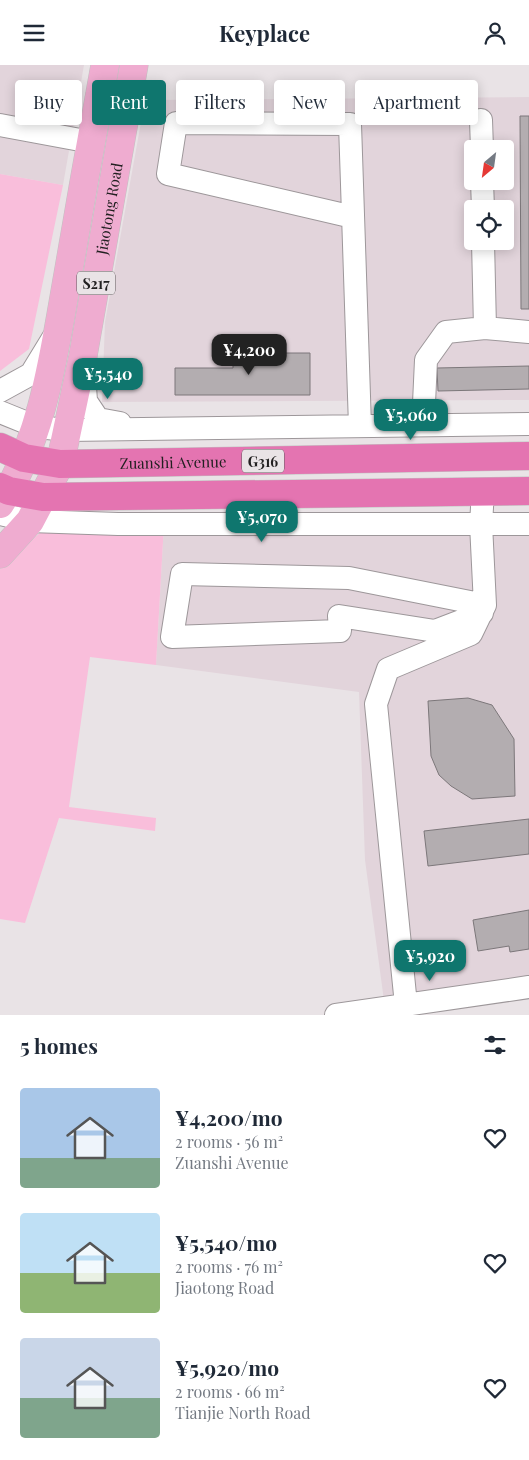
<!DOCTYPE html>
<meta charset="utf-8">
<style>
body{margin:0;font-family:"Playfair Display",serif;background:#f6f6f7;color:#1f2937;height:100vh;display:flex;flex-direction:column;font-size:19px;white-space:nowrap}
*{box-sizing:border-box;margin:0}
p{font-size:16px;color:#747a83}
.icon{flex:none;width:28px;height:28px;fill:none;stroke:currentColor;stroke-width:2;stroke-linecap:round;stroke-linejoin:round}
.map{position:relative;height:950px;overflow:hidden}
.side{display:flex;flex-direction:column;background:#fff;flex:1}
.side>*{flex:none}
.banner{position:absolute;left:15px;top:15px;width:500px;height:45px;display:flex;gap:10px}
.needle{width:32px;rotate:209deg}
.tools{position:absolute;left:464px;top:75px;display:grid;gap:10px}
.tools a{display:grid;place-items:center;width:50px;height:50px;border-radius:5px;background:#fff;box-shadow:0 2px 12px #0003;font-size:25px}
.price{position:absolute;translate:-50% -42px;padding:0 11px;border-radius:10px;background:#0f766e;color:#fff;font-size:16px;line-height:32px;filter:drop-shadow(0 1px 2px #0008)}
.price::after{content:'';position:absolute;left:50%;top:30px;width:15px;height:11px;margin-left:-8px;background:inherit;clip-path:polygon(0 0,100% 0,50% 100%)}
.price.selected{background:#222;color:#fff}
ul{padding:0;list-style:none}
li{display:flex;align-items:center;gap:15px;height:125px;padding:0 20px}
li span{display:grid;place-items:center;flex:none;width:140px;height:100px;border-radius:5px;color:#555}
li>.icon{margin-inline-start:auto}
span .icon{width:60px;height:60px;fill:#fffc;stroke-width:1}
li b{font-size:21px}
h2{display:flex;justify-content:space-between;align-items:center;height:60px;padding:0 20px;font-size:21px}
.pill{padding:0 18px;border-radius:5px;background:#fff;box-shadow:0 2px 12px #0003;font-size:18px;line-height:45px}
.pill.selected{background:#0f766e;color:#fff}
header{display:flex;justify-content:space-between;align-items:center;height:65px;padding:0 20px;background:#fff;font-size:22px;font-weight:700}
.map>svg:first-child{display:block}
.built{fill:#e2d4db;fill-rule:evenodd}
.green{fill:#f9bedb}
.building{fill:#b3adb0;stroke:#7c777a}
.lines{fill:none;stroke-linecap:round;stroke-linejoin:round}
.minor-casing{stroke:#9d979a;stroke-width:24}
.major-casing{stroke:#c1c1c1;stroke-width:29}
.highway-casing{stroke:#c1c1c1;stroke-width:29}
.minor{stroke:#fff;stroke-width:22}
.major{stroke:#efacd0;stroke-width:28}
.highway{stroke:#e474b1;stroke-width:28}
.labels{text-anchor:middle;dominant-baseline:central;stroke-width:4.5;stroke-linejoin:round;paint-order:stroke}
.shield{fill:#e9e3e6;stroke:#5e5a5c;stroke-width:1}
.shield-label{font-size:14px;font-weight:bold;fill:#222021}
.street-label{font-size:15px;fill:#222021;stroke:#e9e3e6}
</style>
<header><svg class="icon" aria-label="menu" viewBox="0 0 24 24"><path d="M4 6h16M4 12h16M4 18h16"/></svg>Keyplace<svg class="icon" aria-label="person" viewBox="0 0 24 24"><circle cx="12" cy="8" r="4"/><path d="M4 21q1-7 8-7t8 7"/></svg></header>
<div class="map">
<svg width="529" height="950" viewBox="0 0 529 950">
<rect width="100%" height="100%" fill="#e9e3e6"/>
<path class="built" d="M0,0H84L63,120L0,109Z
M529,32V335L102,337L105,257L145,35ZM472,84H505V116H472ZM472,144H505V176H472Z
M164,459H529V922L385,943L365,795L359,627L156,600Z"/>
<path class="green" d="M0,109L63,120L29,284L0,306Z
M164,459L156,600L90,592L69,742L156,753L155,766L59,753L25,858L0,854V501L41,467Z"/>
<path class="building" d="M520,51H529V244H521Z
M233,288H310V330H175V303H233Z
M529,301V324L438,326L437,303Z
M468,633L492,640L514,674L515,731L472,734L451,721L439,710L431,691L428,636Z
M529,754V789L428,801L424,766Z
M529,845V884L510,887L509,881L478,886L473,855Z"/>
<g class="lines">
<defs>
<path id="minor" d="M481,55L482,84
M0,60L91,77
M482,116L483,144
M353,152L168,109L176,58L350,59L360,361
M485,263L529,267
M84,307L86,336L98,354L120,358
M0,326L31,309L53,273
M0,347L37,362L67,365L529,359
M423,360L426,295L446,267L485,263L483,176
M0,449L30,456L118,459H529
M482,548L435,566L339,551L340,566L172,572L182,509L349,513L485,540
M406,940L376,639L388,604L471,569L485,540L481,459L483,426
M336,950L529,922"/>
<g id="major">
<path d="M0,439C44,372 54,287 68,209C80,139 92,70 105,0"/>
<path id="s1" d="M0,489L30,456L60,399L83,291L134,0"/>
</g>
<g id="highway">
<path id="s2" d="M0,382L24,393L60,399L529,391"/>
<path d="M0,422L9,426L43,432L529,426"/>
</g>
</defs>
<use href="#minor" class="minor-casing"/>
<use href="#major" class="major-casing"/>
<use href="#highway" class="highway-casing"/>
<use href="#minor" class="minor"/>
<use href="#major" class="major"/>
<use href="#highway" class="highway"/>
</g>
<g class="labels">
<g class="shield">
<rect x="77" y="206.5" width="38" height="23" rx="4"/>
<rect x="242" y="384.5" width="42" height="23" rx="4"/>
</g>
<g class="shield-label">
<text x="96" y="218">S217</text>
<text x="263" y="396">G316</text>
</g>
<g class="street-label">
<text stroke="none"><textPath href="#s1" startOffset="369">Jiaotong Road</textPath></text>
<text stroke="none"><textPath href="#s2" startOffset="176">Zuanshi Avenue</textPath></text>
</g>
</g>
</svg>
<div class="tools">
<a><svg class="needle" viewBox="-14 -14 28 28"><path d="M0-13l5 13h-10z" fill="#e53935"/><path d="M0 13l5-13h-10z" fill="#747a83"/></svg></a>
<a><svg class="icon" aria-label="locate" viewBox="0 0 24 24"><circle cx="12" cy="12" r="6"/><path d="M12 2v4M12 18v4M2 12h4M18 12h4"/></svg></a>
</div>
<b class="price selected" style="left:249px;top:311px">¥4,200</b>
<b class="price" style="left:108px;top:335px">¥5,540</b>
<b class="price" style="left:411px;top:376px">¥5,060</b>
<b class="price" style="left:262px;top:478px">¥5,070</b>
<b class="price" style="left:430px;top:917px">¥5,920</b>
<div class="banner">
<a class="pill">Buy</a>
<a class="pill selected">Rent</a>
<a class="pill">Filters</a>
<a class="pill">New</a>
<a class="pill">Apartment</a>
</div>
</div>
<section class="side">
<h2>5 homes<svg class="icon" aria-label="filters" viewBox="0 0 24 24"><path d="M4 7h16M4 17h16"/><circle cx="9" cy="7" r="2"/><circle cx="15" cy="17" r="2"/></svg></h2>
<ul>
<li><span style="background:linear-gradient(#a9c7e8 70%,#7fa58c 0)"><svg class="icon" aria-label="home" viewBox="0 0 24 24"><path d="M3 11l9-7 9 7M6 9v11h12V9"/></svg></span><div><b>¥4,200/mo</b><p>2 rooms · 56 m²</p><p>Zuanshi Avenue</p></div><svg class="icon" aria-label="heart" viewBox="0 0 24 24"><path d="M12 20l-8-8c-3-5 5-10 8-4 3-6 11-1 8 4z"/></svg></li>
<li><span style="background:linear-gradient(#bfe0f5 60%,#8fb573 0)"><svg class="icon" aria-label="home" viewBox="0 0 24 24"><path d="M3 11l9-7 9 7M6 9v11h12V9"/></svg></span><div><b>¥5,540/mo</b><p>2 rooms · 76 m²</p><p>Jiaotong Road</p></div><svg class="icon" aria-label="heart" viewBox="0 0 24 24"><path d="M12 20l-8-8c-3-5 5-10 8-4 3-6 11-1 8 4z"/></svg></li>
<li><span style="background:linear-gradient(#c9d6e8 60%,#7fa58c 0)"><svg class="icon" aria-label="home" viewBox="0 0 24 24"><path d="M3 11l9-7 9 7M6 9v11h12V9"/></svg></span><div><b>¥5,920/mo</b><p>2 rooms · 66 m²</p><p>Tianjie North Road</p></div><svg class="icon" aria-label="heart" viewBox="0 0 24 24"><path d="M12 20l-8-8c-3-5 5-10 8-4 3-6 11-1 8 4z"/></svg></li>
</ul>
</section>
